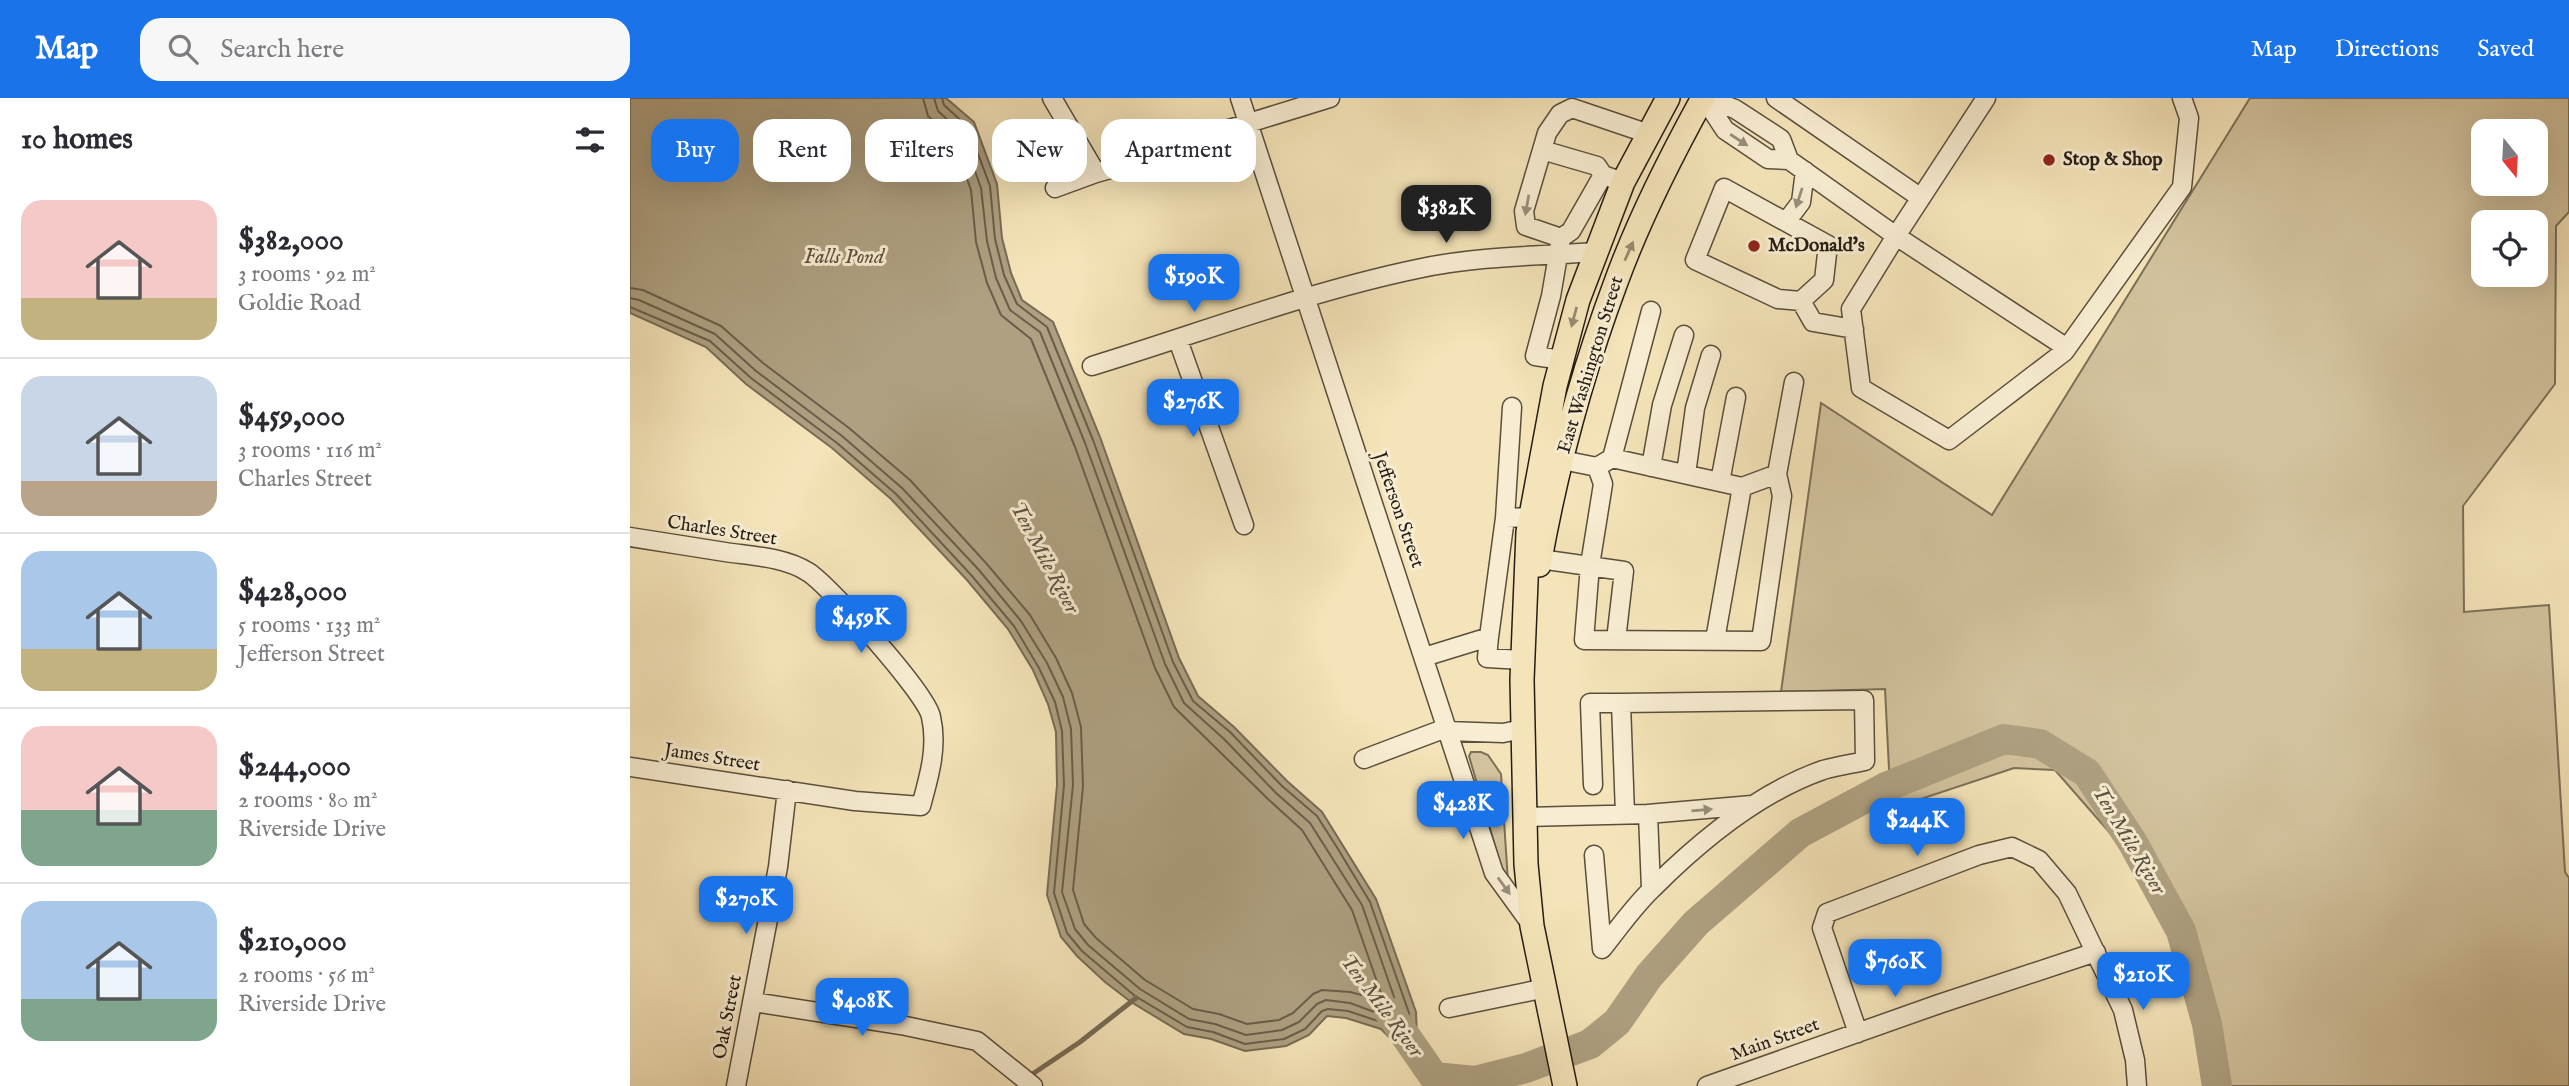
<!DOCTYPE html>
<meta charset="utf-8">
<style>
body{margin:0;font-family:"IM FELL English",serif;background:#f7f7f7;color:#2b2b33;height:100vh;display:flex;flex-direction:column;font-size:26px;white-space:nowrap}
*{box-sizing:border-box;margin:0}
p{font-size:23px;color:#7c7c81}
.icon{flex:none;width:38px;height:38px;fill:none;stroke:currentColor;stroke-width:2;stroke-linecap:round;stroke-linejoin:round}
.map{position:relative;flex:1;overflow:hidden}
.panel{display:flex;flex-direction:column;background:#fff;width:630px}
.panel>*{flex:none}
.top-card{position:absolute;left:21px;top:21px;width:665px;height:63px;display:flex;gap:14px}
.needle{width:46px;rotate:162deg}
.fabs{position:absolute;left:1841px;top:21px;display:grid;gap:14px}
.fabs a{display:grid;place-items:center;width:77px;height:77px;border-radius:14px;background:#fff;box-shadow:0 7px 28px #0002;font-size:35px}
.price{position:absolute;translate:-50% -60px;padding:0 16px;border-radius:14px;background:#1a73e8;color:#fff;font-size:23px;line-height:46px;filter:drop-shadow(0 2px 4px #0008)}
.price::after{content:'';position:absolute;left:50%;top:42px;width:21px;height:16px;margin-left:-10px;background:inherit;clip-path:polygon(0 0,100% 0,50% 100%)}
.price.current{background:#222;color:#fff}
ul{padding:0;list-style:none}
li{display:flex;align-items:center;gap:21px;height:175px;padding:0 21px}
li+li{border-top:2px solid #e1e1e2}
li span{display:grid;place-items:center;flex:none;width:196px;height:140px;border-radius:21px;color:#555}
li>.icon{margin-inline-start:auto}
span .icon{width:84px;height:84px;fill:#fffc;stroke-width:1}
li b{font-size:30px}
h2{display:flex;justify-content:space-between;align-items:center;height:84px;padding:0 21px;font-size:30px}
.chip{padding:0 24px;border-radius:21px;background:#fff;box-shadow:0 7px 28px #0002;font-size:24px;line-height:63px}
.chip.current{background:#1a73e8;color:#fff}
header{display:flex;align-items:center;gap:42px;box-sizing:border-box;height:98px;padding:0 35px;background:#1a73e8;color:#fff}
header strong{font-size:33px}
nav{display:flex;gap:38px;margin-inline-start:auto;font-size:24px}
.search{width:490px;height:63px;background:#f7f7f7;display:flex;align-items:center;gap:18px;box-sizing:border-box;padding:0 24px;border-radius:21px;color:#7c7c81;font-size:26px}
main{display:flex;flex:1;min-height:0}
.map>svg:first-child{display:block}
.green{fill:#d2c29d;stroke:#7c7058;stroke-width:2;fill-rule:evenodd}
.water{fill:#aea081;stroke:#776c55;stroke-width:2}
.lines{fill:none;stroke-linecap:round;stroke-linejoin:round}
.shore{stroke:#6a5e4a;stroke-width:2}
.stream{stroke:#776c55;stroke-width:5}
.river{stroke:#aea081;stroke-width:30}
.minor-casing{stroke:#594f3d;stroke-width:21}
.major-casing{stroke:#251d14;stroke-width:26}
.minor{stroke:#f8edd2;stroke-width:18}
.major{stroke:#f5e4b9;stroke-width:23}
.oneway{fill:#998f7c}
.oneway2{fill:#978a6f}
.poi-dot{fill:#8f2418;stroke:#f8edd2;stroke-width:2.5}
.labels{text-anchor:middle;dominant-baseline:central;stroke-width:6;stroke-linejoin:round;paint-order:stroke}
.poi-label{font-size:19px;font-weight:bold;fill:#251d14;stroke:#f8edd2;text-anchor:start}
.street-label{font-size:19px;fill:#251d14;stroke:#f8edd2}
.water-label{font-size:21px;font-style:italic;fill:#5c5140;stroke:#f8edd2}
</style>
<header>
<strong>Map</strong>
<div class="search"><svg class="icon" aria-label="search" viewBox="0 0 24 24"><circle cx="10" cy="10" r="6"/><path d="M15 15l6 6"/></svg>Search here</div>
<nav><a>Map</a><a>Directions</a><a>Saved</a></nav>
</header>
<main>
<section class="panel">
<h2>10 homes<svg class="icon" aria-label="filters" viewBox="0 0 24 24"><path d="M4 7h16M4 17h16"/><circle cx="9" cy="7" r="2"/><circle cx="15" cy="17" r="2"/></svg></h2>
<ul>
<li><span style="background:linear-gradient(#f6c9c9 70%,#c2b280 0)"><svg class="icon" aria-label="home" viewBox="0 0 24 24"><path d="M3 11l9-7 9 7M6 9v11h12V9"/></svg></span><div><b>$382,000</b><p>3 rooms · 92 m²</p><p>Goldie Road</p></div></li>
<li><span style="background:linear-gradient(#c9d6e8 75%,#b9a48a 0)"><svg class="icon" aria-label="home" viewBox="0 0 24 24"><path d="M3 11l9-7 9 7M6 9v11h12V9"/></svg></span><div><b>$459,000</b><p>3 rooms · 116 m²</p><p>Charles Street</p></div></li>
<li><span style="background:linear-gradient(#a9c7e8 70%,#c2b280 0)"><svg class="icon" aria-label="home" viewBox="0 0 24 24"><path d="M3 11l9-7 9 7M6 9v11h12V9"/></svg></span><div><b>$428,000</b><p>5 rooms · 133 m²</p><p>Jefferson Street</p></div></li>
<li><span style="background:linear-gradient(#f6c9c9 60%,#7fa58c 0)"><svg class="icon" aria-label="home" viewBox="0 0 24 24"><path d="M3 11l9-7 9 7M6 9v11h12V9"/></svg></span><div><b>$244,000</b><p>2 rooms · 80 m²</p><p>Riverside Drive</p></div></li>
<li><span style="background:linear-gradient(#a9c7e8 70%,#7fa58c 0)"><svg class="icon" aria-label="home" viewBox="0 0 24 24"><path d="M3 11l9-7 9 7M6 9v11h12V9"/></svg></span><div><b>$210,000</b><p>2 rooms · 56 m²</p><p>Riverside Drive</p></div></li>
</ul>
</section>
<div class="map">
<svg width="1939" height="988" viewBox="0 0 1939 988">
<rect width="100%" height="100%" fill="#f5e4b9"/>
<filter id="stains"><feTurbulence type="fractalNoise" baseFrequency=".00286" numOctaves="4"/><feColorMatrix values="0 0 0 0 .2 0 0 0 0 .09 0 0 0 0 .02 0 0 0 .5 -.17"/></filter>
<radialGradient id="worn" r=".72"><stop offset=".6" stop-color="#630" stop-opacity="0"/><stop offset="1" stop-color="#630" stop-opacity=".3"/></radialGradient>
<path class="green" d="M1620,0H1939V114L1926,128L1925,286L1833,408L1834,514L1919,507L1935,774L1939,780V988H1574L1552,860L1494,751L1425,672L1384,670L1261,711L1255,591L1151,594L1191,305L1362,417ZM1853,33H1906V86H1853ZM1853,124H1906V177H1853Z
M841,654H851L858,657L871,676L878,784L875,782L839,658Z"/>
<path class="water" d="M0,0H316L344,24L367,86L372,140L381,175L392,202L423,224L470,339L549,560L568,598L604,629L657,683L692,714L746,801L786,914L787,939L783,946L773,953L751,931L716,920L697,918L679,937L656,948L615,953L581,941L554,936L501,904L475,884L447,858L431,839L417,797L427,687L426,634L418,606L403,572L378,531L337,482L261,401L202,350L116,286L76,249L0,215Z"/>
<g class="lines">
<path class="shore" d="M0,190L13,192L91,228L133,265L219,330L280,382L356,465L400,517L426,560L442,595L451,629L453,688L443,792L454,826L466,840L515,882L563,911L589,916L617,926L649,922L663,915L683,896L692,892L720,894L751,902L752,898L722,812L672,732L639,702L544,609L525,570L445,349L401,241L371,217L357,185L346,144L341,92L322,40L298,18L293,0
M0,200L9,202L85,236L126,273L212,338L272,390L349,472L391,523L417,565L433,599L441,631L443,687L432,794L445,831L458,847L510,891L559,921L585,926L616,937L652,932L669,924L687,906L696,902L720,905L769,923L770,916L732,807L680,725L646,695L594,641L554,605L535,566L455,345L410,234L380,212L366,180L357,143L351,90L331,34L308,13L304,0
M0,209L80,243L121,280L207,345L266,396L342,478L384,528L409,570L425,604L432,633L434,687L424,795L437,835L452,853L505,898L557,929L583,934L615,946L654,941L675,931L692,913L698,911L718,913L754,925L772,942H776L780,937L779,915L740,804L708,751L687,718L652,688L600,634L563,603L543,564L463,342L417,229L387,206L374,177L365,141L360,88L338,29L314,7L312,0"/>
<path class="stream" d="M401,977L450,944L506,900"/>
<path class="river" d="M759,914L804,979L845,983L896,970L960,946L987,924L1019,878L1066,825L1170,735L1256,689L1374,641L1410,646L1457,675L1503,745L1551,833L1577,926L1587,988"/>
<defs>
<path id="minor" d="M422,0L466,75
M610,0L864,775L901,826
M1074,0L1095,32L1138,61L1159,62L1266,138L1356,0
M1076,0L1105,11L1151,41L1159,62
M1146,0L1291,100
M912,52L967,68L973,77
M425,90L466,75L524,59L599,31L700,0
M1094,90L1198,147L1194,182L1171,203L1148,201L1065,162Z
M1156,124L1171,104L1175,73
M931,140L896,128L894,113L917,35L930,16L942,10L1019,36
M1171,203L1183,224L1224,231
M548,242L614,427
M1437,250L1266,138L1221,211L1231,290L1319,342L1434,254L1437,250L1552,89L1559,20L1552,0
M932,262L905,258L921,198L931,140L941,133L973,77L993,84
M462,268C570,235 677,194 787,171C846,158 908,158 967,154
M882,309L875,420L901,419
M982,360L1021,213
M932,362L967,369L982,360L1112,389L1147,376
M967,369L973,386L960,467L954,542L1131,543L1152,398L1147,376L1164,284
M1021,369L1032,307L1054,237
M1056,376L1065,310L1081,257
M1090,384L1106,299
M0,439C32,444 63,449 95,454C122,458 154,459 178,474C199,487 297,596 301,619C308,649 299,679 291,708L225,703L0,669
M910,461L994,473L986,542
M859,539L857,560L893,562
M1085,542L1112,389
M794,559L859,539L875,420
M817,633L873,635L893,631
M734,661L816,630
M963,687L960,605H991
M1018,716L1122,707
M895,719L1018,716L1021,791
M964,757L972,851C988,831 1004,808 1023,790C1070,743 1130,694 1193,672C1207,668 1221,666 1235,663L1234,602L991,605L995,716
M123,904L271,927L347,943L403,988
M819,910L916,890
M1228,935L1192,830L1197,815L1349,757L1382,749L1409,762L1437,795L1493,912L1505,962L1507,988
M106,988L148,769L157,692
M1077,988L1309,906L1466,854"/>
<path id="major" d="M909,467C926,371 952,275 986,184C1009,121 1041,58 1073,0
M935,988L902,828L896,766L892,582L898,434L925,288L948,202L993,84L1038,0"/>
</defs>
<use href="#minor" class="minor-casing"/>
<use href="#major" class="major-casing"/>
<use href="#minor" class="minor"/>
<use href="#major" class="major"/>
</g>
<defs><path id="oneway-solid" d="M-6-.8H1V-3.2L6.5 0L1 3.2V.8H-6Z" transform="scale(1.75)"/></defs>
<g class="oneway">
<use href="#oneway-solid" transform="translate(1109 42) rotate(33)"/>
<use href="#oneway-solid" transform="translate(1169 100) rotate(108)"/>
<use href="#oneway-solid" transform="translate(897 107) rotate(100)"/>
<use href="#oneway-solid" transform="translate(1072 712) rotate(-5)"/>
<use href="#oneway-solid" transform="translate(874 788) rotate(54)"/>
</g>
<g class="oneway2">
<use href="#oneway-solid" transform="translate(999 153) rotate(-66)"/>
<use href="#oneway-solid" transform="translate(944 219) rotate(105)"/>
</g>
<g class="poi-dot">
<circle cx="1419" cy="62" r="7"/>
<circle cx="1124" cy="148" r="7"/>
</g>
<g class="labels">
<g class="poi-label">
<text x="1433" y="62">Stop &amp; Shop</text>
<text x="1138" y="148">McDonald's</text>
</g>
<g class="street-label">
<text transform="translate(961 267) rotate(-73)">East Washington Street</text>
<text transform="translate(768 412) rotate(71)">Jefferson Street</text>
<text transform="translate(92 433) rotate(9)">Charles Street</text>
<text transform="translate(82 660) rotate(9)">James Street</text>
<text transform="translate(98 919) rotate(-79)">Oak Street</text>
<text transform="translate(1145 942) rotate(-20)">Main Street</text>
</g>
<g class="water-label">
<text x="214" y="159">Falls Pond</text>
<text transform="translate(414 460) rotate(62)">Ten Mile River</text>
<text transform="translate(1498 742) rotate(59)">Ten Mile River</text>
<text transform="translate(751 908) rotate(53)">Ten Mile River</text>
</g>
</g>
<rect width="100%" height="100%" filter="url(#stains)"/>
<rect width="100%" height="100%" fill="url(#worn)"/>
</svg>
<div class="fabs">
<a><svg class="needle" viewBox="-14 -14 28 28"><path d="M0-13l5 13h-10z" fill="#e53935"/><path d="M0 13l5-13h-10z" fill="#7c7c81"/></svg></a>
<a><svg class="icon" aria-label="locate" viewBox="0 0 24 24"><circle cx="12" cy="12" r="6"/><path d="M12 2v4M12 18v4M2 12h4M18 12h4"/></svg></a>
</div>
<b class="price current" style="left:816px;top:147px">$382K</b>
<b class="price" style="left:564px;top:216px">$190K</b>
<b class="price" style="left:563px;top:341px">$276K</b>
<b class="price" style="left:231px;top:557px">$459K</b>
<b class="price" style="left:833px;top:743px">$428K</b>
<b class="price" style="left:1287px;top:760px">$244K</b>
<b class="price" style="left:116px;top:838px">$270K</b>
<b class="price" style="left:1265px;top:901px">$760K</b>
<b class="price" style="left:1513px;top:914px">$210K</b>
<b class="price" style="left:232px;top:940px">$408K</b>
<div class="top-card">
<a class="chip current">Buy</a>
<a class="chip">Rent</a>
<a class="chip">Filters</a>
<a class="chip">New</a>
<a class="chip">Apartment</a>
</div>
</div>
</main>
